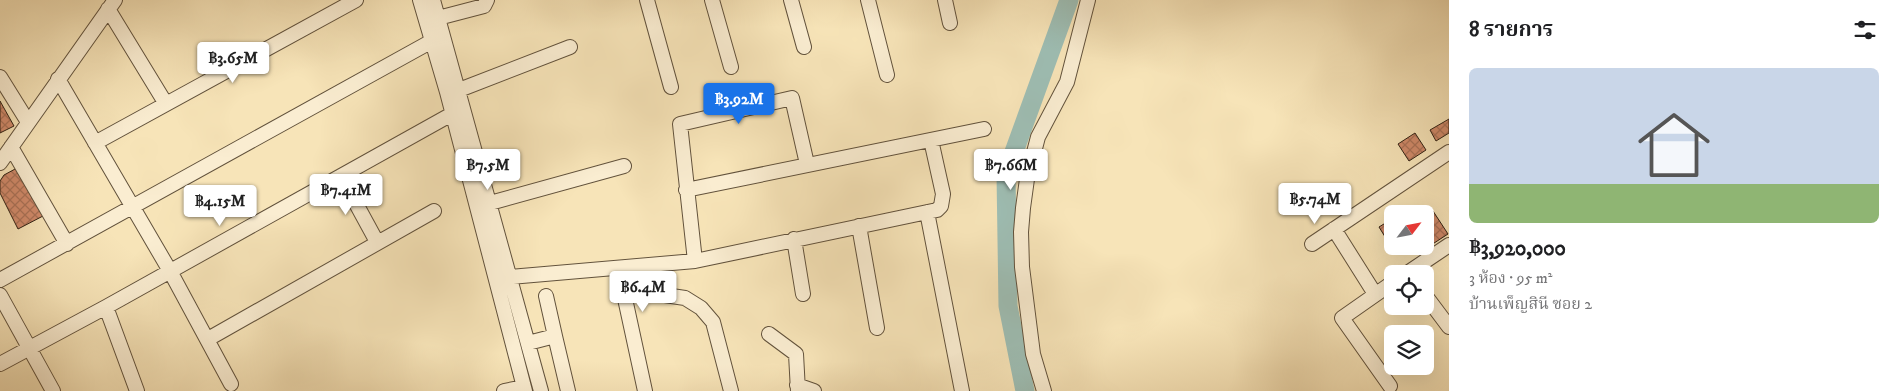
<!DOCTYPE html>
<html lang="th">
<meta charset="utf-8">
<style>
body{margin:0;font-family:"IM FELL DW Pica","Noto Serif Thai",serif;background:#f2f2f2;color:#202124;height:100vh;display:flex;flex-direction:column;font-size:19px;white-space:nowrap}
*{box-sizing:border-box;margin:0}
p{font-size:16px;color:#757577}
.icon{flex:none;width:28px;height:28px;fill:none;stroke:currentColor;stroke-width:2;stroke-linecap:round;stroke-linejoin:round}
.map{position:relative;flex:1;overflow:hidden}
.details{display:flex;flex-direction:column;background:#fff;width:450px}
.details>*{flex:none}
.needle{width:32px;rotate:58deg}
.controls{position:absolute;left:1384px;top:205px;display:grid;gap:10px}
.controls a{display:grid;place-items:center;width:50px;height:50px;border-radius:8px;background:#fff;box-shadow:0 5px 20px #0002;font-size:25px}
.price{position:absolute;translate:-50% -42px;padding:0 11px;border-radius:5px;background:#fff;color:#222;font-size:16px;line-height:32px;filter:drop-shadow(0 1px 2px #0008)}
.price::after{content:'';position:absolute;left:50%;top:30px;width:15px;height:11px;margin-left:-8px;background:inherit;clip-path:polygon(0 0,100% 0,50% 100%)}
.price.selected{background:#1a73e8;color:#fff}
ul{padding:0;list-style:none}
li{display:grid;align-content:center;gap:10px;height:265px;padding:0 20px}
li span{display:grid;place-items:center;height:155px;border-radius:8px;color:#555}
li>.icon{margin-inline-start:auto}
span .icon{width:90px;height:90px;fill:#fffc;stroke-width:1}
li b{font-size:21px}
h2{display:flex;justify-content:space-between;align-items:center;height:60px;padding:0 20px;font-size:21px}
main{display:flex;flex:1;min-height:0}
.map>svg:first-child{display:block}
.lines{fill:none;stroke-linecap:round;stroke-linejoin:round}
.river{stroke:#9ebeb4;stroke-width:19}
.building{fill:url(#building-cross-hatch);stroke:#302113}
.minor-casing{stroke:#62523c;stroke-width:16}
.minor{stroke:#faedd1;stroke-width:14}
</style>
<main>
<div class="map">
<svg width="1449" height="391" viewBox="0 0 1449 391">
<defs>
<pattern id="building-cross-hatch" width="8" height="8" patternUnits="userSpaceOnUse" patternTransform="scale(1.25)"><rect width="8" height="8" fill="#d08969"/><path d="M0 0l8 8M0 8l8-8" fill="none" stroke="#a97055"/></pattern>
</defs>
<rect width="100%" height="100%" fill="#f7e4b8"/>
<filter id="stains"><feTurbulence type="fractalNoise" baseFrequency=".004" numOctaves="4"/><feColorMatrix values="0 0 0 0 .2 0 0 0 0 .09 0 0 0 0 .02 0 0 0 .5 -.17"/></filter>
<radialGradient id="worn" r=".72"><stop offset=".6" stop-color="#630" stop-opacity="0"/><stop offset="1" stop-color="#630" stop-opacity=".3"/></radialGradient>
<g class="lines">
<path class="river" d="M1025,391L1008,306L1006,174L1069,0"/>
</g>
<path class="building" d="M0,101L14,126L0,133Z
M1449,119V133L1436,141L1430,130Z
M1415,133L1426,150L1409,161L1398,144Z
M17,168L43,216L18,229L0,193V181L4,175Z
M1433,211L1448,234L1428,247L1425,243V216Z
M1392,219V236L1387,240L1379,227Z"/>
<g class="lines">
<defs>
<path id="minor" d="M420,0L447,92L525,391
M433,0L541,391
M647,0L671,87
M712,0L731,67
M791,0L804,47
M868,0L887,75
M945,0L950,23
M108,9L166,104
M438,18L484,6L487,0
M0,77L28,122
M58,79L170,271L231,384
M459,90L570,47
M95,143L356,0
M11,147L67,244
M0,163L115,0
M341,176L377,242
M686,190L984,129
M490,203L624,166
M927,212L962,391
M859,226L877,328
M1334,229L1375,294
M794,239L803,294
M1312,244L1449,152
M695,261L680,124L792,98L807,164
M1406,274L1449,245
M510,277L695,261L937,210L941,206L943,194L931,140
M0,280L432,41
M0,295L53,391
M1425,295L1449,327
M106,307L137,391
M769,334L796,354L798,391
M555,336L568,391
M208,339L434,211
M528,343L555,336L546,296
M0,364L106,307L452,114
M797,385L814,391
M1390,386L1342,318L1392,283
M504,391L524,387
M645,391L624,294L638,291L685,298L701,308L713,322L731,391
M1044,391L1033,354L1022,267L1021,232L1023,208L1027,179L1038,137L1067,82L1088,0"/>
</defs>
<use href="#minor" class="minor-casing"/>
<use href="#minor" class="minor"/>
</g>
<rect width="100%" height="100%" filter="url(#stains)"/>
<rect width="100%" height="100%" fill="url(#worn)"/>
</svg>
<div class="controls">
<a><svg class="needle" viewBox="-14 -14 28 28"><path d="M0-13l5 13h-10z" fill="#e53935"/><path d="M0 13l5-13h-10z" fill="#757577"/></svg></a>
<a><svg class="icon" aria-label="locate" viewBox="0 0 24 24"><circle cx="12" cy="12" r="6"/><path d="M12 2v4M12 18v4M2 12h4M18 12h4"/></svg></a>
<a><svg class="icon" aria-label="layers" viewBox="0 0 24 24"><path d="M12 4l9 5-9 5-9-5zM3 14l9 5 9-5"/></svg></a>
</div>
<b class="price" style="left:233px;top:84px">฿3.65M</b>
<b class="price selected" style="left:739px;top:125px">฿3.92M</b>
<b class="price" style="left:488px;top:191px">฿7.5M</b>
<b class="price" style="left:1011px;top:191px">฿7.66M</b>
<b class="price" style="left:346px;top:216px">฿7.41M</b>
<b class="price" style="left:1315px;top:225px">฿5.74M</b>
<b class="price" style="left:220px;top:227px">฿4.15M</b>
<b class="price" style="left:643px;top:313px">฿6.4M</b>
</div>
<section class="details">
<h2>8 รายการ<svg class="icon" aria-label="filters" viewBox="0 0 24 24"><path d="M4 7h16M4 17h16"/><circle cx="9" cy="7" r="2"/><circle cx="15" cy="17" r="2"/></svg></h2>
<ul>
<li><span style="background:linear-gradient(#c9d6e8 75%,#8fb573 0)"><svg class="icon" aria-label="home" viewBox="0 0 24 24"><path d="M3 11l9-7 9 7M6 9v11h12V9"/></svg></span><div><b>฿3,920,000</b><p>3 ห้อง · 95 m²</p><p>บ้านเพ็ญสินี ซอย 2</p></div></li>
</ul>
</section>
</main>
